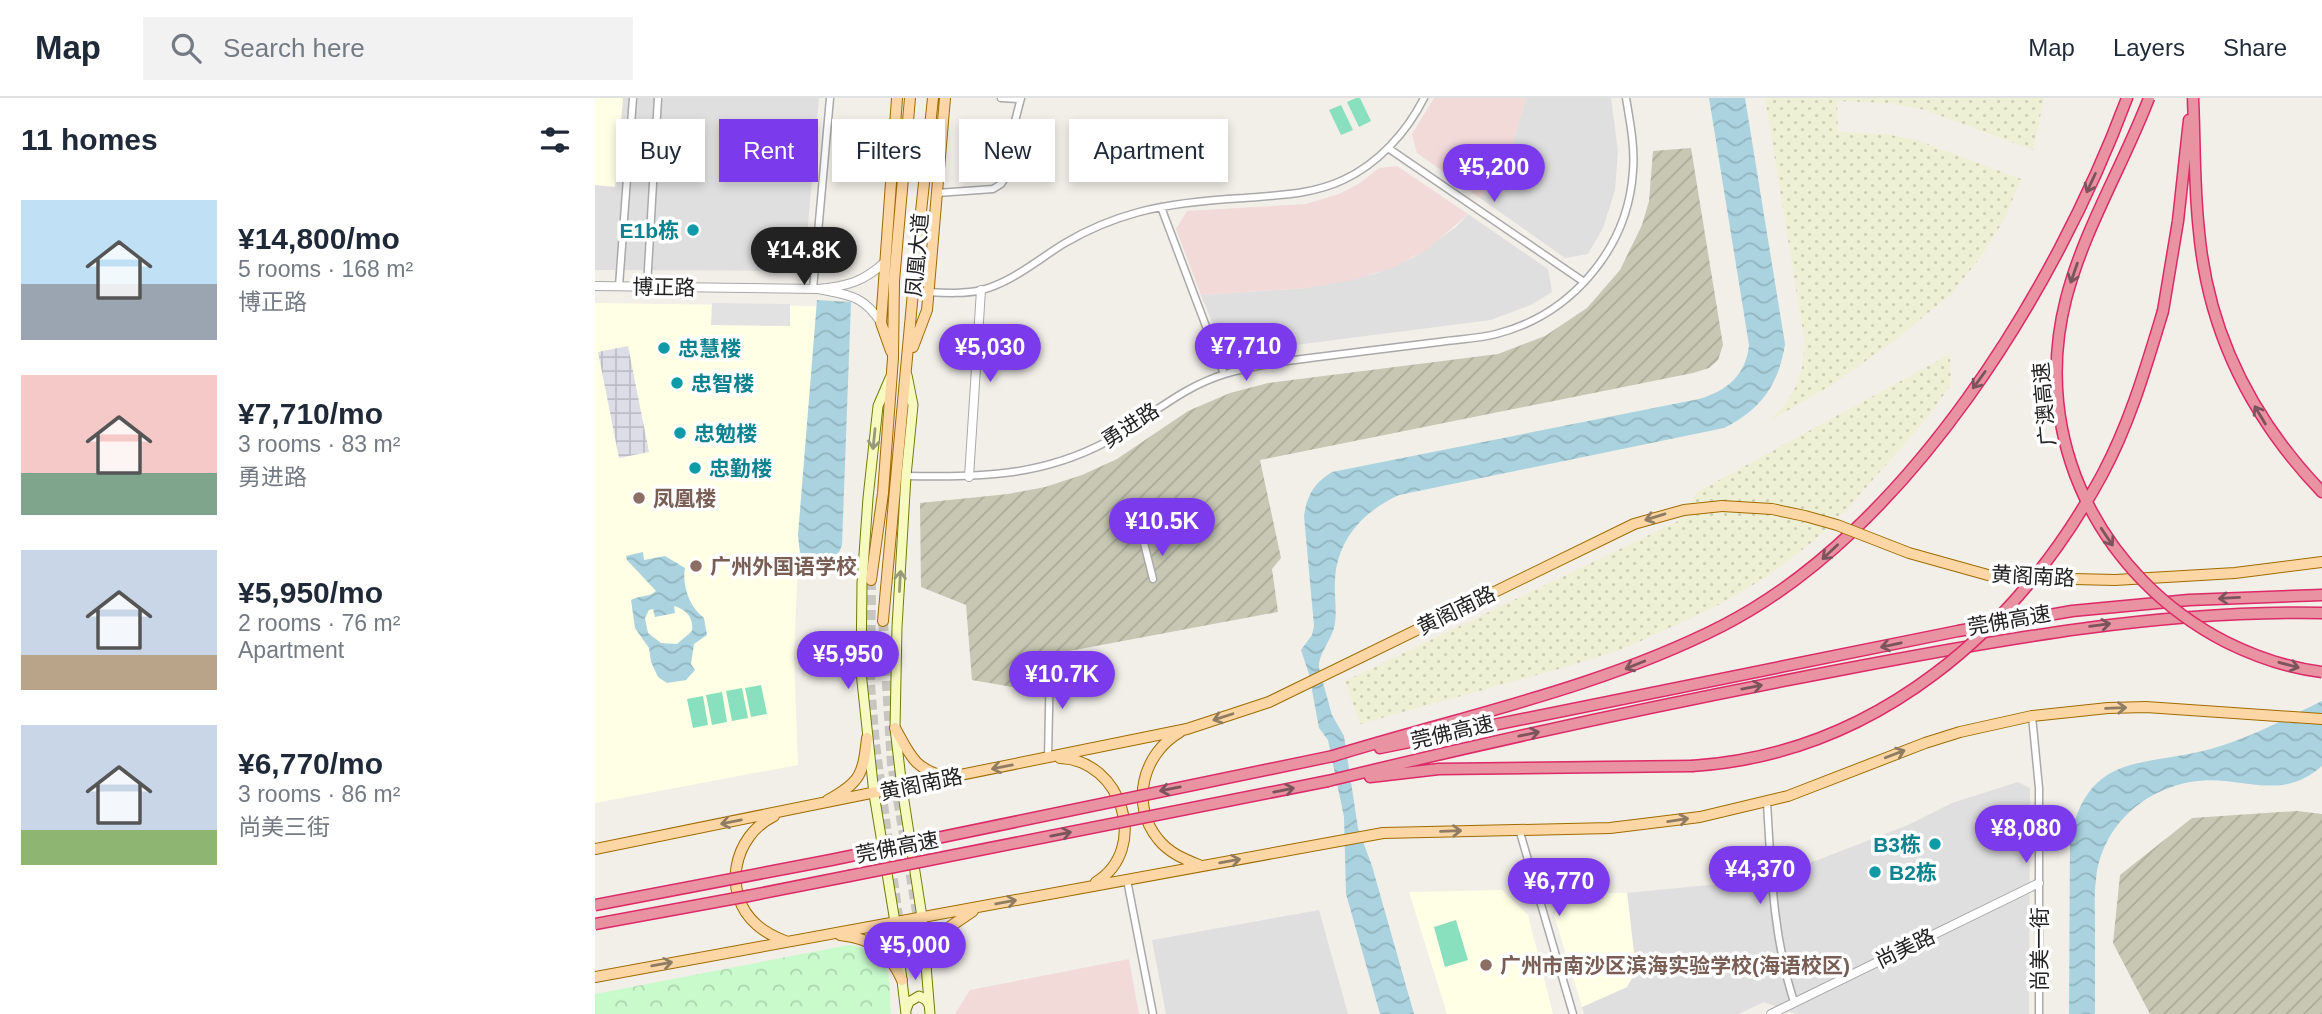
<!DOCTYPE html>
<meta charset="utf-8">
<style>
body{margin:0;font-family:Arial,"Noto Sans SC",sans-serif;background:#f2f2f3;color:#1f2937;height:100vh;display:flex;flex-direction:column;font-size:26px;white-space:nowrap}
*{box-sizing:border-box;margin:0}
p{font-size:23px;color:#747a83}
.icon{flex:none;width:38px;height:38px;fill:none;stroke:currentColor;stroke-width:2;stroke-linecap:round;stroke-linejoin:round}
.map{position:relative;flex:1;overflow:hidden}
.panel{display:flex;flex-direction:column;background:#fff;width:595px}
.panel>*{flex:none}
.top-card{position:absolute;left:21px;top:21px;width:665px;height:63px;display:flex;gap:14px}
.price{position:absolute;translate:-50% -60px;padding:0 16px;border-radius:24px;background:#7c3aed;color:#fff;font-size:23px;line-height:46px;filter:drop-shadow(0 2px 4px #0008)}
.price::after{content:'';position:absolute;left:50%;top:42px;width:21px;height:16px;margin-left:-10px;background:inherit;clip-path:polygon(0 0,100% 0,50% 100%)}
.price.on{background:#222;color:#fff}
ul{padding:0;list-style:none}
li{display:flex;align-items:center;gap:21px;height:175px;padding:0 21px}
li span{display:grid;place-items:center;flex:none;width:196px;height:140px;border-radius:0px;color:#555}
li>.icon{margin-inline-start:auto}
span .icon{width:84px;height:84px;fill:#fffc;stroke-width:1}
li b{font-size:30px}
h2{display:flex;justify-content:space-between;align-items:center;height:84px;padding:0 21px;font-size:30px}
.tag{padding:0 24px;border-radius:0px;background:#fff;box-shadow:0 4px 10px #0003;font-size:24px;line-height:63px}
.tag.on{background:#7c3aed;color:#fff}
header{display:flex;align-items:center;gap:42px;box-sizing:border-box;height:98px;padding:0 35px;background:#fff;border-bottom:2px solid #e0e1e3}
header strong{font-size:33px}
nav{display:flex;gap:38px;margin-inline-start:auto;font-size:24px}
.search{width:490px;height:63px;background:#f2f2f3;display:flex;align-items:center;gap:18px;box-sizing:border-box;padding:0 24px;border-radius:0px;color:#747a83;font-size:26px}
main{display:flex;flex:1;min-height:0}
.map>svg:first-child{display:block}
.residential{fill:#e0dfdf}
.commercial{fill:#f2dad9}
.education{fill:#ffffe5}
.construction{fill:url(#construction-furrows)}
.farmland{fill:url(#farmland-dots)}
.park{fill:url(#park-crowns)}
.pitch{fill:#88e0be}
.parking{fill:#e2e2e2}
.plaza{fill:url(#plaza-grid)}
.water{fill:url(#water-waves);fill-rule:evenodd}
.lines{fill:none;stroke-linecap:round;stroke-linejoin:round}
.primary-tunnel{stroke:#c8c6c1;stroke-width:10;stroke-dasharray:10 5;stroke-linecap:butt}
.minor-casing{stroke:#a9a9a9;stroke-width:9}
.tertiary-casing{stroke:#a9a9a9;stroke-width:10}
.secondary-casing{stroke:#707d05;stroke-width:11}
.primary-casing{stroke:#a06b00;stroke-width:12}
.motorway-casing{stroke:#dc2a67;stroke-width:13}
.minor{stroke:#fff;stroke-width:6}
.tertiary{stroke:#fff;stroke-width:8}
.secondary{stroke:#f7fabf;stroke-width:9}
.primary{stroke:#fcd6a4;stroke-width:10}
.motorway{stroke:#e892a2;stroke-width:10}
.primary-bridge-casing{stroke:#a06b00;stroke-width:12;stroke-linecap:butt}
.motorway-bridge-casing{stroke:#dc2a67;stroke-width:13;stroke-linecap:butt}
.primary-bridge{stroke:#fcd6a4;stroke-width:10}
.motorway-bridge{stroke:#e892a2;stroke-width:10}
.oneway{stroke:#7b545c}
.oneway2{stroke:#979978}
.oneway3{stroke:#8f7c63}
.culture-dot{fill:#0f9aa8;stroke:#fff;stroke-width:2.5}
.education-dot{fill:#8d6e63;stroke:#fff;stroke-width:2.5}
.labels{text-anchor:middle;dominant-baseline:central;stroke-width:7;stroke-linejoin:round;paint-order:stroke}
.culture-label{font-size:21px;font-weight:bold;fill:#0d838f;stroke:#fff;text-anchor:start}
.street-label{font-size:21px;fill:#222;stroke:#fff}
.education-label{font-size:21px;font-weight:bold;fill:#785e54;stroke:#fff;text-anchor:start}
</style>
<header>
<strong>Map</strong>
<div class="search"><svg class="icon" aria-label="search" viewBox="0 0 24 24"><circle cx="10" cy="10" r="6"/><path d="M15 15l6 6"/></svg>Search here</div>
<nav><a>Map</a><a>Layers</a><a>Share</a></nav>
</header>
<main>
<section class="panel">
<h2>11 homes<svg class="icon" aria-label="filters" viewBox="0 0 24 24"><path d="M4 7h16M4 17h16"/><circle cx="9" cy="7" r="2"/><circle cx="15" cy="17" r="2"/></svg></h2>
<ul>
<li><span style="background:linear-gradient(#bfe0f5 60%,#9aa5b1 0)"><svg class="icon" aria-label="home" viewBox="0 0 24 24"><path d="M3 11l9-7 9 7M6 9v11h12V9"/></svg></span><div><b>¥14,800/mo</b><p>5 rooms · 168 m²</p><p>博正路</p></div></li>
<li><span style="background:linear-gradient(#f6c9c9 70%,#7fa58c 0)"><svg class="icon" aria-label="home" viewBox="0 0 24 24"><path d="M3 11l9-7 9 7M6 9v11h12V9"/></svg></span><div><b>¥7,710/mo</b><p>3 rooms · 83 m²</p><p>勇进路</p></div></li>
<li><span style="background:linear-gradient(#c9d6e8 75%,#b9a48a 0)"><svg class="icon" aria-label="home" viewBox="0 0 24 24"><path d="M3 11l9-7 9 7M6 9v11h12V9"/></svg></span><div><b>¥5,950/mo</b><p>2 rooms · 76 m²</p><p>Apartment</p></div></li>
<li><span style="background:linear-gradient(#c9d6e8 75%,#8fb573 0)"><svg class="icon" aria-label="home" viewBox="0 0 24 24"><path d="M3 11l9-7 9 7M6 9v11h12V9"/></svg></span><div><b>¥6,770/mo</b><p>3 rooms · 86 m²</p><p>尚美三街</p></div></li>
</ul>
</section>
<div class="map">
<svg width="1727" height="916" viewBox="0 0 1727 916">
<defs>
<pattern id="construction-furrows" width="10" height="10" patternUnits="userSpaceOnUse" patternTransform="scale(1.75)"><rect width="10" height="10" fill="#c7c7b4"/><path d="M-1 1l2-2M0 10L10 0M9 11l2-2" fill="none" stroke="#abab9a"/></pattern>
<pattern id="farmland-dots" width="8" height="8" patternUnits="userSpaceOnUse" patternTransform="scale(1.75)"><rect width="8" height="8" fill="#eef0d5"/><path d="M2 2h.1M6 6h.1" fill="none" stroke="#ccceb7" stroke-width="1.8" stroke-linecap="round"/></pattern>
<pattern id="park-crowns" width="20" height="18" patternUnits="userSpaceOnUse" patternTransform="scale(1.75)"><rect width="20" height="18" fill="#c8facc"/><path d="M2 6a3 3 0 1 1 6 0M12 15a3 3 0 1 1 6 0" fill="none" stroke="#acd6af"/></pattern>
<pattern id="plaza-grid" width="8" height="8" patternUnits="userSpaceOnUse" patternTransform="scale(1.75)"><rect width="8" height="8" fill="#dddde8"/><path d="M0 4h8M4 0v8" fill="none" stroke="#bdbdc7"/></pattern>
<pattern id="water-waves" width="16" height="10" patternUnits="userSpaceOnUse" patternTransform="scale(1.75)"><rect width="16" height="10" fill="#aad3df"/><path d="M0 5q4-4 8 0t8 0" fill="none" stroke="#92b5bf"/></pattern>
</defs>
<rect width="100%" height="100%" fill="#f2efe9"/>
<path class="residential" d="M28,0H224L209,173L0,172V87L20,88Z
M931,0H1016L1023,53L1020,92L1008,130L993,156L970,160L885,100L909,63L918,44Z
M873,116L953,171L957,194L938,206L896,222L630,256L606,197L712,190L779,176L819,159L861,129Z
M1423,684L1435,690L1434,916H1201L1169,904L1144,916H989L987,909L1032,889L1041,873L1032,795L1124,786L1220,763L1313,727L1357,705Z
M724,812L753,916H571L557,842Z"/>
<path class="commercial" d="M839,0H931L918,44L909,63L885,100L822,55L817,36Z
M802,68L873,116L834,150L799,169L758,182L712,190L606,197L581,131L592,113L711,106L744,96L765,85L784,70Z
M534,861L544,916H360L375,892Z"/>
<path class="education" d="M0,0H28L20,89L0,87Z
M0,205L223,208L202,486L199,558L203,667L0,705Z
M907,792L933,817L958,916H852L814,794Z
M976,795H1032L1041,873L1032,889L987,909L959,817Z"/>
<path class="construction" d="M1096,50L1128,247L1123,262L1114,270L1098,275L665,362L686,460L677,471L683,514L437,560L435,592L377,582L371,507L326,489L325,405L413,396L450,389L487,377L522,361L593,313L635,295L673,285L903,256L950,238L992,210L1025,172L1047,127L1054,103L1058,53Z
M1702,713L1727,716V916H1555L1518,845L1525,777L1597,720Z"/>
<path class="farmland" d="M1170,0H1449L1438,52L1330,12L1295,5L1242,3L1243,34L1290,36L1322,42L1426,81L1409,122L1385,160L1357,195L1299,243L1238,286L1173,324L1188,309L1200,290L1207,269L1210,246Z
M1355,256L1356,287L1327,326L1254,409L1220,442L1170,480L1118,510L1028,551L971,569L765,626L750,583L1083,423L1102,394Z"/>
<path class="park" d="M254,847C299,852 294,879 296,916H0V896Z"/>
<path class="pitch" d="M761,0H765L776,23L764,29L752,4Z
M746,7L758,32L746,37L734,12Z
M166,587L172,616L156,619L150,590Z
M147,590L153,620L137,623L131,593Z
M127,594L132,624L117,627L111,597Z
M108,598L113,627L98,630L92,601Z
M861,822L873,862L850,869L839,829Z"/>
<path class="parking" d="M117,205L195,206V228L116,227Z"/>
<path class="plaza" d="M33,248L54,354L24,360L3,254Z"/>
<path class="water" d="M1114,0H1150L1190,246C1184,286 1166,312 1129,330L804,397C769,413 742,441 740,482C739,497 742,511 740,525C738,541 723,555 724,570L737,617L749,638L763,730L777,768L819,916H785L751,796L749,719L733,642L724,630L714,576L706,552L717,537L719,528L709,418C712,397 719,385 737,374L1104,301C1132,293 1151,277 1154,247Z
M222,202L256,204L247,447L238,469C208,479 205,461 203,437Z
M48,454L49,462L70,458L90,470C87,487 94,509 109,520L112,537L99,546L96,566L100,572L91,582L72,585L63,579L56,564L54,550L40,530L36,502C44,497 54,500 61,493L32,462L31,458ZM79,508C91,511 99,520 97,533L82,546L66,545L53,535L50,520L54,512L58,511L60,519L80,515Z
M1727,603V668C1695,696 1667,687 1630,683C1569,676 1507,717 1501,782C1499,796 1500,811 1500,825C1500,855 1500,886 1500,916H1474L1475,741C1494,651 1551,670 1619,650C1657,639 1692,620 1727,603Z"/>
<g class="lines">
<path class="primary-tunnel" d="M276,482L275,586L280,646L309,864
M288,523L297,666L322,814L326,856"/>
<defs>
<path id="minor" d="M406,0L425,1
M793,50L989,184
M342,95L398,91L406,86L414,74L419,27L426,0
M566,109L629,276
M24,188L38,0
M52,188L63,0
M218,191L235,0
M334,194C351,195 369,196 387,192C419,183 442,162 470,145C492,132 518,121 544,114C578,105 613,102 649,100C683,97 716,97 748,82C783,66 812,34 829,0
M311,378C384,379 445,379 511,344C552,322 584,290 630,276C660,267 692,263 723,259C763,254 803,249 844,244C862,241 883,241 901,236C976,217 1033,151 1038,73C1040,49 1035,24 1031,0
M549,445L558,481
M1437,618L1444,690V916
M453,660L455,564
M1172,704C1176,772 1178,839 1199,904
M924,731L978,916
M532,782L558,916"/>
<path id="tertiary" d="M0,188L223,191
M286,225C269,197 253,197 223,191C253,188 268,184 290,164
M374,379L386,192
M1176,916L1444,785"/>
<path id="secondary" d="M312,277L318,307L311,378L302,529L300,630L307,690L327,819L335,916
M295,280L283,308L273,400L267,485L266,574L279,696L300,824L311,916
M311,912L314,904L324,898L331,902L334,907"/>
<path id="primary" d="M318,249L332,212L350,0
M296,253L286,225L302,0
M1400,479L1520,482L1640,475L1727,464
M276,482L288,395L298,260L299,183L315,0
M288,523L321,161L338,0
M300,630C315,657 319,671 351,679
M585,634C547,656 535,707 563,741C574,755 589,761 604,767
M465,660C527,662 555,751 501,784
M233,702C266,684 268,676 272,640
M179,718C138,738 126,796 162,827C171,835 180,839 190,843
M0,751L592,631L674,604L1039,426L1089,412L1127,408
M245,837C279,841 293,852 307,882
M332,867L353,830L378,813
M0,879L788,735L1015,730L1105,719L1193,698L1330,645L1365,634L1437,618L1513,610L1551,609L1727,621"/>
<path id="motorway" d="M1598,0C1600,44 1599,89 1604,133C1613,235 1657,321 1727,394
M1568,213L1583,123L1594,22
M785,650L1363,533L1477,513L1594,502L1727,497
M738,658C868,618 1005,590 1127,528C1313,433 1461,191 1532,0
M775,679L844,671L1097,668
M733,683C904,641 1077,604 1250,571C1408,541 1566,512 1727,515
M153,798L254,778"/>
</defs>
<use href="#minor" class="minor-casing"/>
<use href="#tertiary" class="tertiary-casing"/>
<use href="#secondary" class="secondary-casing"/>
<use href="#primary" class="primary-casing"/>
<use href="#motorway" class="motorway-casing"/>
<use href="#minor" class="minor"/>
<use href="#tertiary" class="tertiary"/>
<use href="#secondary" class="secondary"/>
<use href="#primary" class="primary"/>
<use href="#motorway" class="motorway"/>
<defs>
<path id="primary-bridge" d="M1127,408L1177,411L1210,418L1242,427L1314,455L1400,479"/>
<path id="motorway-bridge" d="M1554,0C1528,68 1489,131 1471,201C1435,341 1505,479 1631,544C1661,559 1694,570 1727,574
M1097,668C1280,656 1422,533 1507,377C1535,325 1551,269 1568,213
M254,778L733,683
M0,807L236,762L738,658
M0,826L153,798"/>
</defs>
<use href="#primary-bridge" class="primary-bridge-casing"/>
<use href="#motorway-bridge" class="motorway-bridge-casing"/>
<use href="#primary-bridge" class="primary-bridge"/>
<use href="#motorway-bridge" class="motorway-bridge"/>
</g>
<defs><path id="oneway-shaft" d="M-6 0H5M1.5-3L5.5 0L1.5 3" fill="none" stroke-width="1.6" stroke-linecap="round" stroke-linejoin="round" transform="scale(1.75)"/></defs>
<g class="oneway">
<use href="#oneway-shaft" transform="translate(1496 85) rotate(115)"/>
<use href="#oneway-shaft" transform="translate(1479 175) rotate(109)"/>
<use href="#oneway-shaft" transform="translate(1384 282) rotate(126)"/>
<use href="#oneway-shaft" transform="translate(1665 317) rotate(-121)"/>
<use href="#oneway-shaft" transform="translate(1512 439) rotate(56)"/>
<use href="#oneway-shaft" transform="translate(1235 454) rotate(137)"/>
<use href="#oneway-shaft" transform="translate(1634 500) rotate(177)"/>
<use href="#oneway-shaft" transform="translate(1505 527) rotate(-7)"/>
<use href="#oneway-shaft" transform="translate(1296 547) rotate(168)"/>
<use href="#oneway-shaft" transform="translate(1040 567) rotate(158)"/>
<use href="#oneway-shaft" transform="translate(1694 567) rotate(15)"/>
<use href="#oneway-shaft" transform="translate(1157 589) rotate(-11)"/>
<use href="#oneway-shaft" transform="translate(934 636) rotate(-12)"/>
<use href="#oneway-shaft" transform="translate(575 691) rotate(169)"/>
<use href="#oneway-shaft" transform="translate(689 692) rotate(-11)"/>
<use href="#oneway-shaft" transform="translate(466 736) rotate(-11)"/>
</g>
<g class="oneway2">
<use href="#oneway-shaft" transform="translate(279 341) rotate(96)"/>
<use href="#oneway-shaft" transform="translate(305 483) rotate(-87)"/>
</g>
<g class="oneway3">
<use href="#oneway-shaft" transform="translate(1060 419) rotate(163)"/>
<use href="#oneway-shaft" transform="translate(1521 610) rotate(-2)"/>
<use href="#oneway-shaft" transform="translate(628 619) rotate(162)"/>
<use href="#oneway-shaft" transform="translate(1300 656) rotate(-21)"/>
<use href="#oneway-shaft" transform="translate(407 669) rotate(169)"/>
<use href="#oneway-shaft" transform="translate(1083 722) rotate(-9)"/>
<use href="#oneway-shaft" transform="translate(136 724) rotate(169)"/>
<use href="#oneway-shaft" transform="translate(856 733) rotate(-2)"/>
<use href="#oneway-shaft" transform="translate(635 763) rotate(-10)"/>
<use href="#oneway-shaft" transform="translate(411 804) rotate(-10)"/>
<use href="#oneway-shaft" transform="translate(67 866) rotate(-10)"/>
</g>
<g class="culture-dot">
<circle cx="98" cy="132" r="7"/>
<circle cx="69" cy="250" r="7"/>
<circle cx="82" cy="285" r="7"/>
<circle cx="85" cy="335" r="7"/>
<circle cx="100" cy="370" r="7"/>
<circle cx="1340" cy="746" r="7"/>
<circle cx="1280" cy="774" r="7"/>
</g>
<g class="education-dot">
<circle cx="44" cy="400" r="7"/>
<circle cx="101" cy="468" r="7"/>
<circle cx="891" cy="867" r="7"/>
</g>
<g class="labels">
<g class="culture-label">
<text x="84" y="132" text-anchor="end">E1b栋</text>
<text x="83" y="250">忠慧楼</text>
<text x="96" y="285">忠智楼</text>
<text x="99" y="335">忠勉楼</text>
<text x="114" y="370">忠勤楼</text>
<text x="1326" y="746" text-anchor="end">B3栋</text>
<text x="1294" y="774">B2栋</text>
</g>
<g class="street-label">
<text transform="translate(322 157) rotate(-85)">凤凰大道</text>
<text transform="translate(69 189) rotate(1)">博正路</text>
<text transform="translate(1449 306) rotate(-95)">广澳高速</text>
<text transform="translate(535 327) rotate(-33)">勇进路</text>
<text transform="translate(1438 478) rotate(3)">黄阁南路</text>
<text transform="translate(861 512) rotate(-26)">黄阁南路</text>
<text transform="translate(1414 522) rotate(-10)">莞佛高速</text>
<text transform="translate(857 634) rotate(-13)">莞佛高速</text>
<text transform="translate(326 686) rotate(-12)">黄阁南路</text>
<text transform="translate(302 749) rotate(-11)">莞佛高速</text>
<text transform="translate(1310 850) rotate(-26)">尚美路</text>
<text transform="translate(1444 851) rotate(-90)">尚美一街</text>
</g>
<g class="education-label">
<text x="58" y="400">凤凰楼</text>
<text x="115" y="468">广州外国语学校</text>
<text x="905" y="867">广州市南沙区滨海实验学校(海语校区)</text>
</g>
</g>
</svg>
<b class="price" style="left:899px;top:106px">¥5,200</b>
<b class="price on" style="left:209px;top:189px">¥14.8K</b>
<b class="price" style="left:651px;top:285px">¥7,710</b>
<b class="price" style="left:395px;top:286px">¥5,030</b>
<b class="price" style="left:567px;top:460px">¥10.5K</b>
<b class="price" style="left:253px;top:593px">¥5,950</b>
<b class="price" style="left:467px;top:613px">¥10.7K</b>
<b class="price" style="left:1431px;top:767px">¥8,080</b>
<b class="price" style="left:1165px;top:808px">¥4,370</b>
<b class="price" style="left:964px;top:820px">¥6,770</b>
<b class="price" style="left:320px;top:884px">¥5,000</b>
<div class="top-card">
<a class="tag">Buy</a>
<a class="tag on">Rent</a>
<a class="tag">Filters</a>
<a class="tag">New</a>
<a class="tag">Apartment</a>
</div>
</div>
</main>
